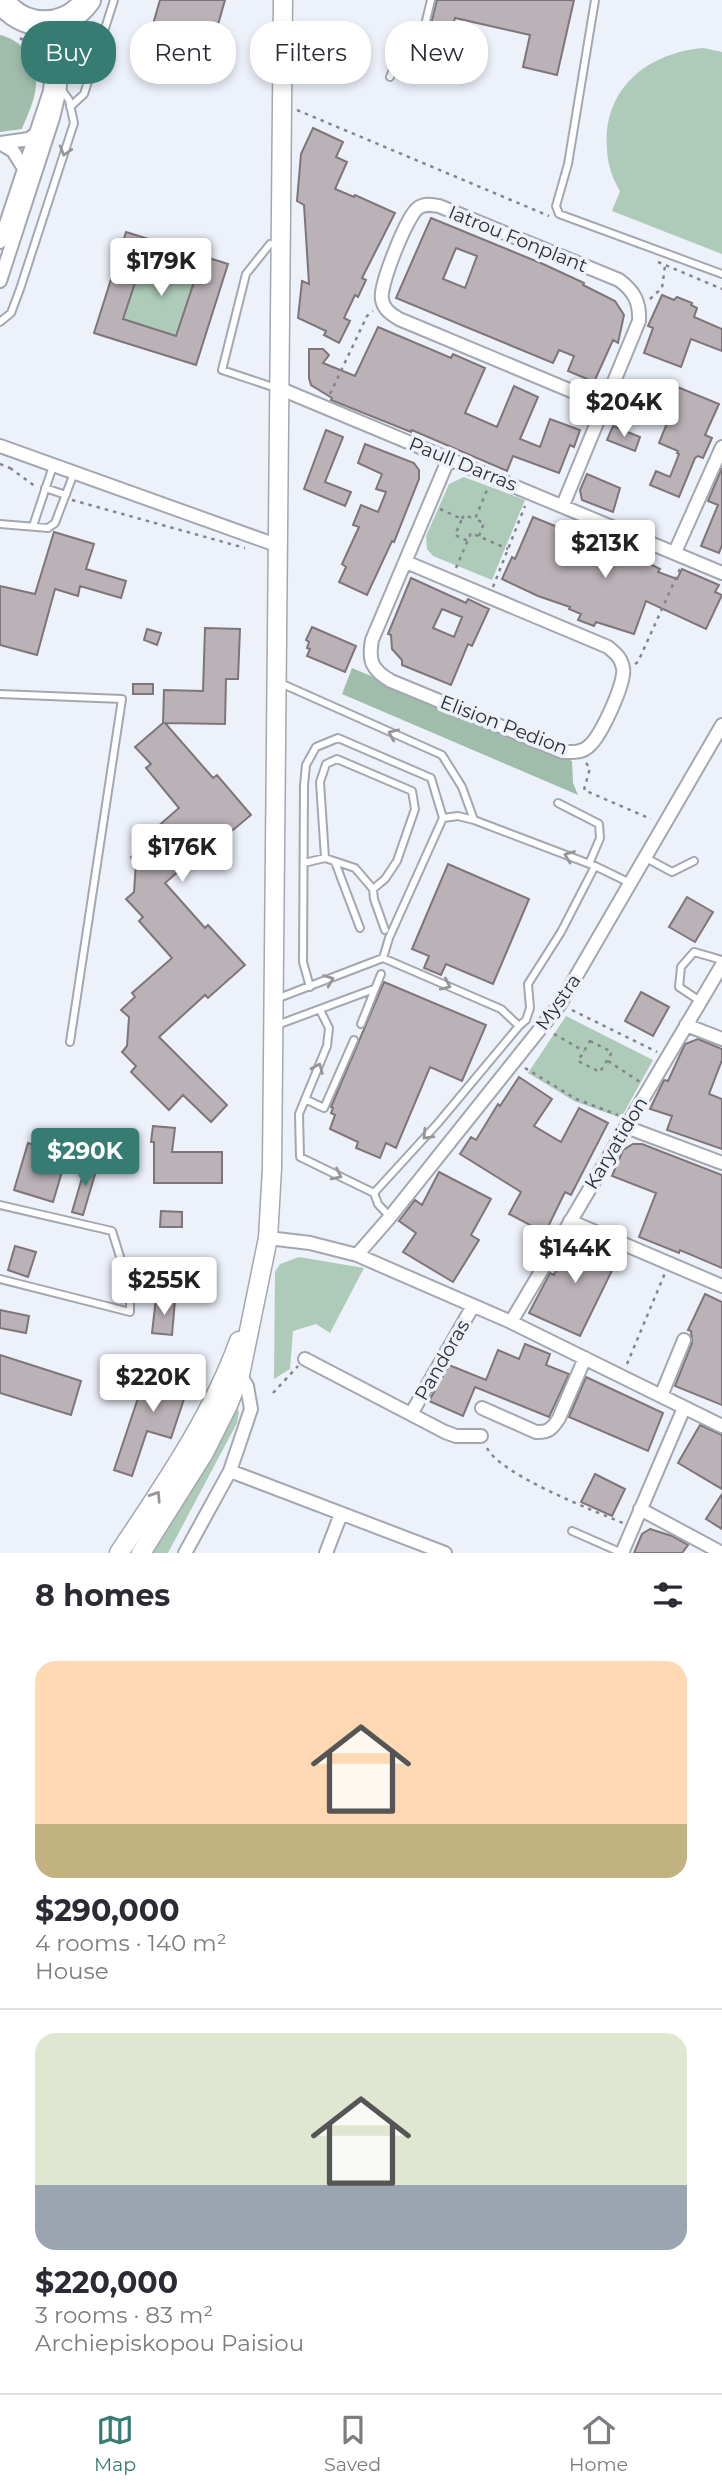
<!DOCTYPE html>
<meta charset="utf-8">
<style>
body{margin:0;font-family:Montserrat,sans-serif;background:#f7f7f7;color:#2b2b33;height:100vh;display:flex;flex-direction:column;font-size:26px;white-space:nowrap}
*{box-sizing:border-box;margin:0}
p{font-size:23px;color:#7c7c81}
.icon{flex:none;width:38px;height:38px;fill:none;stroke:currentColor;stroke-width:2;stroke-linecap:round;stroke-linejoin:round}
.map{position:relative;height:1553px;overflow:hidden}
.details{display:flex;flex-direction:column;background:#fff;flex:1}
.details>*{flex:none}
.hud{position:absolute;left:21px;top:21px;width:681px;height:63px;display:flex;gap:14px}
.price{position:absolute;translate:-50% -60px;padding:0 16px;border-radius:7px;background:#fff;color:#222;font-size:23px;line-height:46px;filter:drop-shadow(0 2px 4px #0008)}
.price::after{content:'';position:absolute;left:50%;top:42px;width:21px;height:16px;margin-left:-10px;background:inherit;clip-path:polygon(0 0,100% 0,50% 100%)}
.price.on{background:#367c72;color:#fff}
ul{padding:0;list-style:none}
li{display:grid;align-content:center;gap:14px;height:371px;padding:0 35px}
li+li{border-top:2px solid #e1e1e2}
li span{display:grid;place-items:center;height:217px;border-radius:21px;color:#555}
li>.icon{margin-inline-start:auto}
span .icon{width:126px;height:126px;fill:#fffc;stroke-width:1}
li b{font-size:30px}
h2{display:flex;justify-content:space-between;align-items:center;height:84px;padding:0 35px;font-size:30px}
.tag{padding:0 24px;border-radius:28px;background:#fff;box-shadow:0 4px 10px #0003;font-size:24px;line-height:63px}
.tag.on{background:#367c72;color:#fff}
.menu{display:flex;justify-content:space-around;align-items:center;height:98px;border-top:2px solid #e1e1e2;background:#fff;font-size:19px;color:#7c7c81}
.menu a{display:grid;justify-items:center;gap:4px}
.menu .on{color:#367c72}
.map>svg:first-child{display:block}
.green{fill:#aecbb9}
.forest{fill:#9fbdaa}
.building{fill:#bbb2b7;stroke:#7e757a;stroke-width:2;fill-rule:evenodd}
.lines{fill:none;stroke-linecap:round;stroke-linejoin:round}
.lane-casing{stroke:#a3a7b0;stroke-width:10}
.street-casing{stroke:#a3a7b0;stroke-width:16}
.secondary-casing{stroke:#a3a7b0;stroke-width:21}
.highway-casing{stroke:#a3a7b0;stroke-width:28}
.path{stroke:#83868c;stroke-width:2.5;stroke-dasharray:3.5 5;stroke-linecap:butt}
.lane{stroke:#fff;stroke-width:6}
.street{stroke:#fff;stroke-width:12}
.secondary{stroke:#fff;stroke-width:18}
.highway{stroke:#fff;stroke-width:24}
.oneway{stroke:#969698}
.labels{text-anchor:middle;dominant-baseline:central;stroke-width:7;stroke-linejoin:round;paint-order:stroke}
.street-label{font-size:19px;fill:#2c2e31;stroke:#edf1fa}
</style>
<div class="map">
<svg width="722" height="1553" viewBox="0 0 722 1553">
<rect width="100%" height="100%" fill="#edf1fa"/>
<path class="green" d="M703,48L722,52V254L612,211L620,191C612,178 608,165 607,150C602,90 646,53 703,48Z
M141,265L194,282L176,336L123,319Z
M464,477L525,500L492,580L433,556L427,549L426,536L449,484Z
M566,1016L653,1060L621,1118L574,1101L528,1073Z
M299,1257L364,1268L330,1333L316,1324L293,1331L290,1369L274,1379L275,1272L280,1264Z
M236,1407L239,1412L237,1423L168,1553H151L190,1493Z"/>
<path class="forest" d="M0,35C23,40 39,63 36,86C35,100 27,116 22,129L0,132Z
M352,668L572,761L573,783L578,795L342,694Z"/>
<path class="building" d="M160,0H225L209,56L149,38Z
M437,0H574L557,75L523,67L530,35L455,18L450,37L429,32Z
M313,128L343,142L336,157L347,162L335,189L354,197L355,195L395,213L362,278L366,280L358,297L355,295L344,318L350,321L339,343L324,335L326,331L298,318L302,281L309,284L304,205L297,201L301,154Z
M431,218L543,264L584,283L583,285L615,301L624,315L618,343L613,340L594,382L568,371L574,356L559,350L553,363L396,298ZM456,248L477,256L465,288L443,279Z
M126,232L228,264L196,365L94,333ZM141,265L194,282L176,336L123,319Z
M662,295L674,300L677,297L692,303L691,305L697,308L694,317L722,329V351L691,339L681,367L644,353L653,328L648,326Z
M378,327L451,358L453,354L485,368L465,413L497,427L514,386L538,397L520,439L540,447L550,419L580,430L574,447L570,445L559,473L513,456L507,471L412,430L411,432L331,400L332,398L311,385L309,378V349H323L329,355L323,363L355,376Z
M675,386L719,404L705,435L712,438L703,458L698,456L695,458L679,497L650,485L656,471L670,477L679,454L677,453L678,451L659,443L672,411L665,408Z
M613,426L640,437L635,451L607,440Z
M326,430L343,437L325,482L351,492L345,506L304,489Z
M365,444L414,463L419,470V479L394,542L392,541L367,595L339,582L346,567L342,564L359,527L353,525L361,505L378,512L386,492L376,489L382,474L358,463Z
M722,468V545L719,553L701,546L718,505L708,501Z
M587,474L620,488L613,512L582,500L580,490Z
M533,517L584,538L585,536L628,553L660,569L658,572L677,579L682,569L719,585L715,592L722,595L706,629L646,601L634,634L596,622L594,626L578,620L581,614L569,609L570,607L538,596L502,579L512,557L515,559Z
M54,532L94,544L86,569L126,581L121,598L80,586L78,596L55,589L37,655L0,645V586L35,594Z
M411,578L466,603L468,599L489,609L472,646L468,644L451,685L402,665V660L392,649L391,635L388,634ZM442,609L462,617L454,637L433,628Z
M312,627L356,646L345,672L307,656L310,649L307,648L309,642L306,640Z
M205,628L240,629L238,679H226L225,724L165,723L213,778L217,775L251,815L214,846L211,843L165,883L205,928L208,925L245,965L208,998L205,995L159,1037L227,1105L211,1122L183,1095L169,1110L131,1072L136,1066L122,1052L127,1046L129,1017L121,1010L135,997L132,993L172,958L139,921L143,917L126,899L134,892L136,863L131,857L143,846L140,842L179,808L146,768L151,764L135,747L163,723L164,690L203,691Z
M147,629L161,633L157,645L144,640Z
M133,684H153V694H133Z
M448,864L529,899L493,984L446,964L441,975L424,968L429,956L412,949Z
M687,897L713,912L695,942L669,927Z
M384,982L486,1025L462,1081L430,1067L396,1148L386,1143L380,1158L356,1148L358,1142L330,1129L335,1115L331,1113L333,1108L331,1107Z
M641,992L669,1007L653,1036L625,1021Z
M698,1039L722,1049V1060L709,1094L722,1099V1149L667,1130L672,1116L650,1109L664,1080L668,1081L685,1044Z
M519,1077L552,1099L534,1126L561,1142L579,1108L608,1123L571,1195L565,1192L545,1233L509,1214L521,1192L460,1154L471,1137L476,1140L498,1104L500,1106Z
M153,1126L175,1128L172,1152H222V1183H154V1142H151Z
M28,1143L67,1155L53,1202L14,1190Z
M633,1144H642L722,1175V1268L680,1250L679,1253L639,1237L656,1193L612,1176L623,1150Z
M87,1161L98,1164L83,1215L72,1212Z
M439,1172L491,1199L471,1235L479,1240L453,1282L403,1252L416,1233L399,1221L415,1200L422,1205Z
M161,1211L182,1212V1227H160Z
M574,1232L620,1254L580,1336L529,1313L550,1273L554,1275Z
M15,1246L36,1252L28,1277L8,1270Z
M705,1294L722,1302V1405L675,1386L692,1343L691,1331L688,1330Z
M156,1298L175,1300L172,1335L152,1333Z
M0,1310L29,1316L26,1333L0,1328Z
M525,1344L550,1354L546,1365L569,1374L549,1417L475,1387L463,1416L429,1401L449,1365L486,1380L498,1350L519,1359Z
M0,1355L81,1381L71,1415L0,1393Z
M149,1365L191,1378L171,1438L147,1431L132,1476L114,1470Z
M586,1377L663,1413L648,1451L569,1417Z
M700,1425L722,1435V1489L678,1463Z
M595,1474L625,1489L612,1516L581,1502Z
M722,1494V1529L706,1519Z
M650,1529L672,1536L688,1545L682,1553H634L642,1534Z"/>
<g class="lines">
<defs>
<path id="lane" d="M595,0L568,164L556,206L559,214L722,274
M390,77L409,33L424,29L431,0
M70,107L84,94L114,0
M270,244L246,274L222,370L276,388
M0,322L11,313L20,289L74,123L69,100L61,89
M45,488L66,495
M0,524L48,528L55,523L74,473
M33,526L53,466
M278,682L442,755L462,787L474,820L595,866L630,883
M0,694L122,699L70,1042
M558,803L599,824L600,838L589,864
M443,818L458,816L474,820
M325,858L320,782L326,764L337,759L412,791L415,809L397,861L385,879L373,889
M646,858L672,872L694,861
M335,862L360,928
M304,863L325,858L355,868L373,889L374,899L385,930
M310,987L303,962L304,785L306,765L316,747L338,738L431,778L443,818L389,938L383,958
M276,999L383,958L501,1009L519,1026L438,1123L374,1193
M700,1001L679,987L681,967L694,952L722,960
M320,1010L329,1028L327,1046L299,1114L300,1157L374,1193L378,1204L390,1217
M361,1024L381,974
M277,1025L374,989
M519,1026L526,1020L530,1008L528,984L561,932L595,866
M305,1099L324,1108L354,1040
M0,1205L112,1231L130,1289V1312L0,1279
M572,1531L622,1553"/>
<path id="street" d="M0,143L29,139L37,133
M0,143L13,151L25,170
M0,242L50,91C53,64 53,44 31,25
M0,281L53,118L59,93L63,58L78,16
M281,389L722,573
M0,446L279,546
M563,505L639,321C640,302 634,291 619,280L439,206C432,205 425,203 418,208C407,216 379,286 382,299C383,309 391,314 399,319L605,405
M675,552L722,447
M406,562L608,647C615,653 621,657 623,668C626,682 601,736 589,746C582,753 573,752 563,752L391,681C372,670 368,661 372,640L449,458
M686,1025L722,1039
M626,1127L722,1163
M570,1221L722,1286
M268,1238L310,1243L357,1255L511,1322L722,1426
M357,1255L390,1217L560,1004L722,725
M511,1322L722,965
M305,1359L445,1432L456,1436H481
M661,1396L684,1340
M482,1408L536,1432C548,1433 553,1428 559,1418L585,1358
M411,1414L473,1306
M230,1471L445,1553
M640,1509L722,1553
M185,1553L230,1471L251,1409L247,1386L240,1375
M326,1553L341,1514
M622,1553L684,1408"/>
<path id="secondary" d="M119,1553C164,1485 211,1418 239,1341
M141,1553L204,1453L228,1405L240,1375L268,1238L272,1168L283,0"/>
<path id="highway" d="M1,0C23,31 66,31 88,0"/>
</defs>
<use href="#lane" class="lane-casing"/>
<use href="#street" class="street-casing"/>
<use href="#secondary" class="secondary-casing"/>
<use href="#highway" class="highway-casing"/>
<path class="path" d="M20,38L30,45L36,56
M297,110L549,216
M658,262L722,289
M650,299L662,288L665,266
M330,394L367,316L373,311
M0,464L10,468L12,462
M10,468L36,487
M72,500L245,548
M440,509L462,519L455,535L468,541
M462,519L464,515L475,519
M479,536L484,523L475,519L487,490
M456,568L471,533L508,549
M493,587L525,506
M635,664L638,662L680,569
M586,763L590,768L584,790L651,819
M572,1010L657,1052
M554,1034L584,1051
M590,1041L612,1052L600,1072L578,1061Z
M608,1061L640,1082
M525,1068L576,1099L618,1115
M627,1364L665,1273
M273,1393L298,1366
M487,1448C501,1475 592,1510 623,1523"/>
<use href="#lane" class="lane"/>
<use href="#street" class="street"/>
<use href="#secondary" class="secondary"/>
<use href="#highway" class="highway"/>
</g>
<defs><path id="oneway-chevron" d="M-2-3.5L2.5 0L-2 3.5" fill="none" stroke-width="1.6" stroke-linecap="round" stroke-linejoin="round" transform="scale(1.75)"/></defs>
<g class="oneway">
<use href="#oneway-chevron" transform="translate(65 151) rotate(107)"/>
<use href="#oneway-chevron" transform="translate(393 734) rotate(-156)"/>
<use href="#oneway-chevron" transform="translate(569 856) rotate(-159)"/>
<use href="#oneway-chevron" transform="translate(329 980) rotate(-22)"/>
<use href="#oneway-chevron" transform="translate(446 985) rotate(24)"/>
<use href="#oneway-chevron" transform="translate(318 1068) rotate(-67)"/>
<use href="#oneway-chevron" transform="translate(427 1135) rotate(133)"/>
<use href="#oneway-chevron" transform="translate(337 1175) rotate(26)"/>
<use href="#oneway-chevron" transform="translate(156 1496) rotate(-57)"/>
</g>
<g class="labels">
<g class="street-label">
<text transform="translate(518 239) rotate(22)">Iatrou Fonplant</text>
<text transform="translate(463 464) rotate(22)">Paull Darras</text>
<text transform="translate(504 725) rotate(21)">Elision Pedion</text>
<text transform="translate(558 1002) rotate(-55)">Mystra</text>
<text transform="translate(616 1143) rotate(-59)">Karyatidon</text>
<text transform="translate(442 1360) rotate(-60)">Pandoras</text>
</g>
</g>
</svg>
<b class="price" style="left:161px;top:298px">$179K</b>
<b class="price" style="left:624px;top:439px">$204K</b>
<b class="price" style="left:605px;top:580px">$213K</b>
<b class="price" style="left:182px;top:884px">$176K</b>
<b class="price on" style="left:85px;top:1188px">$290K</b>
<b class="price" style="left:575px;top:1285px">$144K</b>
<b class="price" style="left:164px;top:1317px">$255K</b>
<b class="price" style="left:153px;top:1414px">$220K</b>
<div class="hud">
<a class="tag on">Buy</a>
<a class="tag">Rent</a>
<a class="tag">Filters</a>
<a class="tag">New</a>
</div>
</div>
<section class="details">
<h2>8 homes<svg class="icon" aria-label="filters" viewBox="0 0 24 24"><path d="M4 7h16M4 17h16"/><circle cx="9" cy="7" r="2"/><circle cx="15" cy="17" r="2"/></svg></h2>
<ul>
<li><span style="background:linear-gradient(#ffd9b3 75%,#c2b280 0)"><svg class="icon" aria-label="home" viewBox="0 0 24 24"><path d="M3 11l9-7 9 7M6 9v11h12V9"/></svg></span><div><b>$290,000</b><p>4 rooms · 140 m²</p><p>House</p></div></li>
<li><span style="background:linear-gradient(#dfe7d0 70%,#9aa5b1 0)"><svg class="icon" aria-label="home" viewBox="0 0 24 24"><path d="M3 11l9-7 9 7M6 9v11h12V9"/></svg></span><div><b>$220,000</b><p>3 rooms · 83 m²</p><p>Archiepiskopou Paisiou</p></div></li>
</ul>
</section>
<nav class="menu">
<a class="on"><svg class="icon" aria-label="map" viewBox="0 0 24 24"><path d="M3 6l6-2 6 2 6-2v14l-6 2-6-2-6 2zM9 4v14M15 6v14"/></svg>Map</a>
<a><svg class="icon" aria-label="saved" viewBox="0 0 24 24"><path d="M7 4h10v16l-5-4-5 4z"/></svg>Saved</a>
<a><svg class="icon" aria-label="home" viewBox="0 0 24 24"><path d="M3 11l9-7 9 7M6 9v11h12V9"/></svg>Home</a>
</nav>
